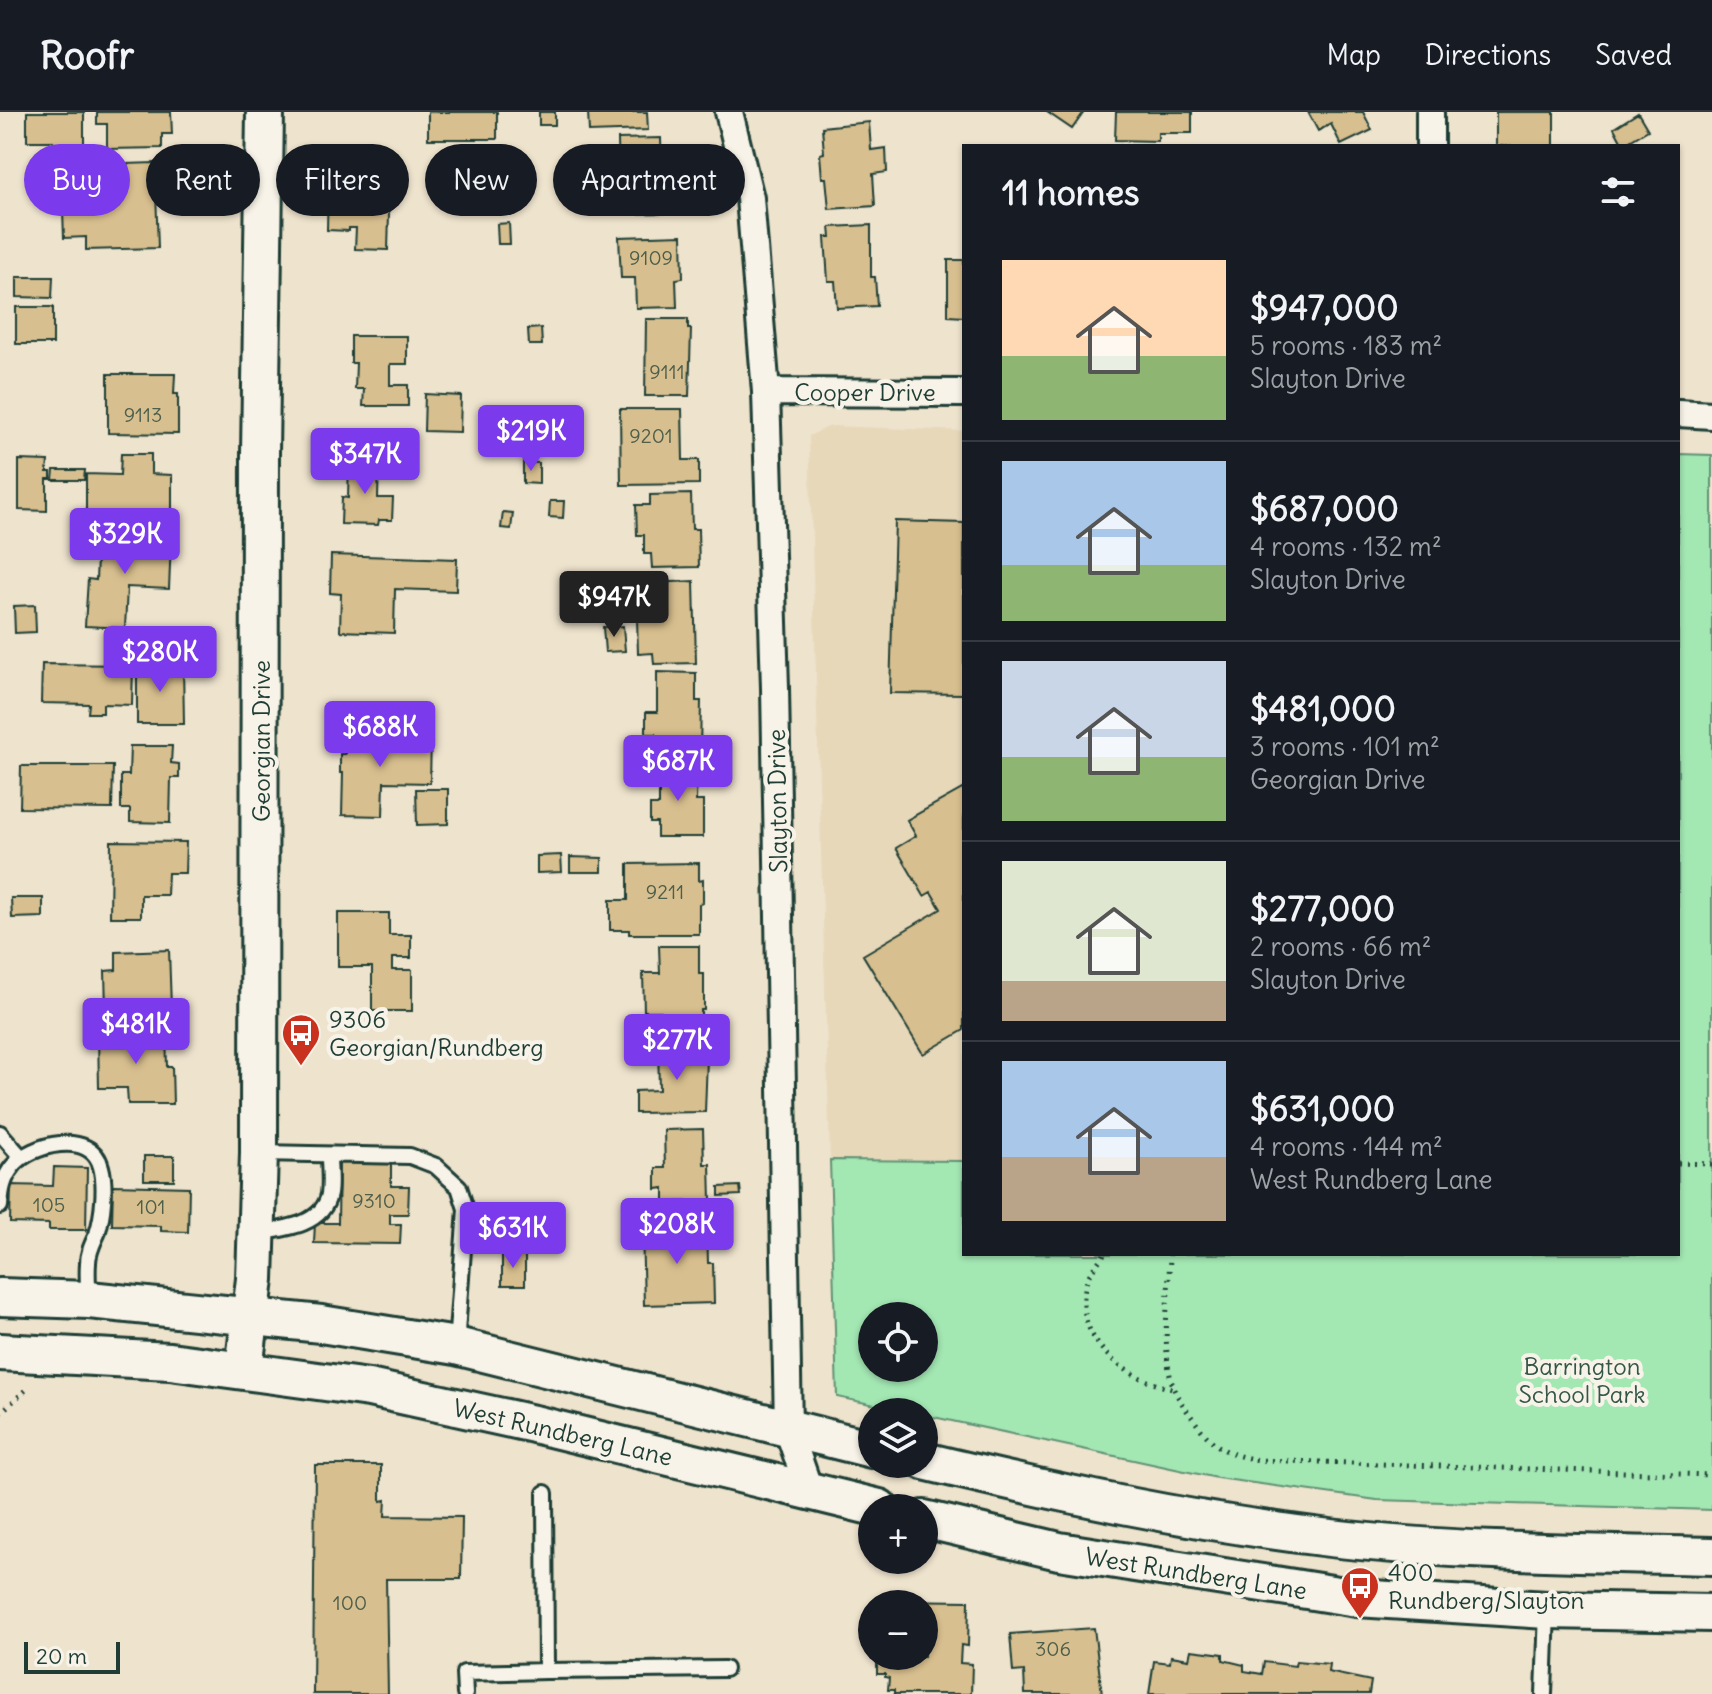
<!DOCTYPE html>
<meta charset="utf-8">
<style>
body{margin:0;font-family:Delius,sans-serif;background:#20242c;color:#f1f3f6;height:100vh;display:flex;flex-direction:column;font-size:30px;white-space:nowrap}
*{box-sizing:border-box;margin:0}
p{font-size:26px;color:#9ea1a6}
.icon{flex:none;width:44px;height:44px;fill:none;stroke:currentColor;stroke-width:2;stroke-linecap:round;stroke-linejoin:round}
.map{position:relative;flex:1;overflow:hidden}
.sheet{position:absolute;left:962px;top:32px;width:718px;height:1112px;display:flex;flex-direction:column;background:#171b24;border-radius:0px;box-shadow:0 2px 6px #0004}
.sheet>*{flex:none}
.top-card{position:absolute;left:24px;top:32px;width:760px;height:72px;display:flex;gap:16px}
.fabs{position:absolute;left:858px;top:1190px;display:grid;gap:16px}
.fabs a{display:grid;place-items:center;width:80px;height:80px;border-radius:50%;background:#171b24;box-shadow:0 2px 6px #0004;font-size:40px}
.scale{position:absolute;left:24px;bottom:20px;width:96px;box-sizing:border-box;padding-left:8px;border:4px solid #1f3d34;border-top:0;font-size:22px;line-height:28px;white-space:nowrap;color:#1f3d34;-webkit-text-stroke:6px #f7f3e8;paint-order:stroke}
.price{position:absolute;translate:-50% -68px;padding:0 18px;border-radius:8px;background:#7c3aed;color:#fff;font-size:26px;line-height:52px;filter:drop-shadow(0 2px 4px #0008)}
.price::after{content:'';position:absolute;left:50%;top:48px;width:24px;height:18px;margin-left:-12px;background:inherit;clip-path:polygon(0 0,100% 0,50% 100%)}
.price.active{background:#222;color:#fff}
ul{padding:0;list-style:none}
li{display:flex;align-items:center;gap:24px;height:200px;padding:0 40px}
li+li{border-top:2px solid #363941}
li span{display:grid;place-items:center;flex:none;width:224px;height:160px;border-radius:0px;color:#555}
li>.icon{margin-inline-start:auto}
span .icon{width:96px;height:96px;fill:#fffc;stroke-width:1}
li b{font-size:34px}
h2{display:flex;justify-content:space-between;align-items:center;height:96px;padding:0 40px;font-size:34px}
.tag{padding:0 28px;border-radius:36px;background:#171b24;box-shadow:0 2px 6px #0004;font-size:28px;line-height:72px}
.tag.active{background:#7c3aed;color:#fff}
header{display:flex;align-items:center;gap:48px;box-sizing:border-box;height:112px;padding:0 40px;background:#171b24;border-bottom:2px solid #363941}
header strong{font-size:38px}
nav{display:flex;gap:44px;margin-inline-start:auto;font-size:28px}
.map>svg:first-child{display:block}
.built{fill:#e7d8ba;fill-rule:evenodd}
.green{fill:#a3e7b3;stroke:#619274;stroke-width:2;fill-rule:evenodd}
.building{fill:#d8bf8f;stroke:#1f3d34;stroke-width:2}
.lines{fill:none;stroke-linecap:round;stroke-linejoin:round}
.lane-casing{stroke:#1f3d34;stroke-width:20}
.street-casing{stroke:#1f3d34;stroke-width:32}
.secondary-casing{stroke:#1f3d34;stroke-width:42}
.path{stroke:#1f3d34;stroke-width:5;stroke-dasharray:2 6;stroke-linecap:butt}
.lane{stroke:#f7f3e8;stroke-width:14}
.street{stroke:#f7f3e8;stroke-width:26}
.secondary{stroke:#f7f3e8;stroke-width:36}
.labels{text-anchor:middle;dominant-baseline:central;stroke-width:8;stroke-linejoin:round;paint-order:stroke}
.number-label{font-size:20px;fill:#4d5e4b}
.street-label{font-size:24px;fill:#1f3d34;stroke:#f7f3e8}
.poi-label{font-size:24px;fill:#1f3d34;stroke:#f7f3e8;text-anchor:start}
.park-label{font-size:24px;fill:#335647;stroke:#f7f3e8}
</style>
<header>
<strong>Roofr</strong>
<nav><a>Map</a><a>Directions</a><a>Saved</a></nav>
</header>
<div class="map">
<svg width="1712" height="1582" viewBox="0 0 1712 1582">
<rect width="100%" height="100%" fill="#eee3cd"/>
<filter id="ink" filterUnits="userSpaceOnUse"><feTurbulence type="fractalNoise" baseFrequency=".0125" numOctaves="2"/><feDisplacementMap in="SourceGraphic" scale="16" xChannelSelector="R" yChannelSelector="G"/><feConvolveMatrix kernelMatrix="1 2 1 2 8 2 1 2 1" color-interpolation-filters="sRGB"/></filter>
<g filter="url(#ink)">
<path class="built" d="M830,314L964,319V1142H1678V342L1712,343V1398L1377,1388L1217,1366L924,1303V1300H908L837,1285L809,324ZM872,1204H924V1256H872Z"/>
<path class="green" d="M1678,342L1712,343V1398L1377,1388L1217,1366L924,1303V1300H908L837,1285L830,1048L964,1049V1142H1678ZM872,1204H924V1256H872Z"/>
<path class="building" d="M27,0H84V37H53V29H27Z
M97,0H171L172,22H162V36L107,37V12H97Z
M428,0H497V27H428Z
M539,0H555V13H539Z
M588,0H647L648,18L589,20Z
M1047,0H1084L1072,17Z
M1116,0H1192V21H1158V29L1115,28Z
M1308,0H1363L1372,18L1341,33L1331,12L1318,19Z
M1496,0H1554V34H1496Z
M1638,1L1648,18L1623,33L1614,16Z
M869,10L871,38L886,36L887,60L873,62L875,94L829,97L826,66H822L820,42L824,41L822,15Z
M661,26L662,63H668V101L612,102V67H619L618,27Z
M155,51L158,136L86,138V125L64,126L63,98L88,97V88L64,89L63,63H95L94,53Z
M368,66H390L388,138L355,137L356,116H349V119L327,118L328,71L367,72Z
M509,111L510,132H498L497,112Z
M871,113V165H875L877,194L837,196L835,169H828L825,125H831L830,115Z
M682,123L683,166L676,167L677,195L636,196L635,166H621L619,125Z
M948,148H964V205L948,204Z
M17,165H53L52,186L17,185Z
M16,195H53V232H16Z
M646,207H688V217H691L689,284H645Z
M541,216L542,233H529L528,217Z
M351,224H407V252H390V273H408V294H363L364,277H355L356,251H351Z
M108,262H175L174,282H178V322L108,321Z
M425,282L461,284L460,320L424,319Z
M620,297H682L683,348H699V372L621,373Z
M121,342H151V362L172,363V409L86,408V362L120,363Z
M19,348L48,349L47,360H51V367H47V399L19,398Z
M349,349H379L378,386H393L392,408H379L378,413L341,412L342,385L348,386Z
M523,350L539,351V372L523,371Z
M54,358H85L84,368H53Z
M691,382L692,417H698L699,455L652,456L651,442H644V423H637L636,393H650V383Z
M550,389H564L563,406L549,405Z
M503,400L513,401L511,417L501,416Z
M895,409L964,411V582L890,581Z
M98,424L171,428L169,477L127,475L125,516L85,514L88,467L96,468Z
M331,443L457,447L456,479L395,477L394,521L340,519L341,482L330,481Z
M694,469L696,551L654,552L653,541L638,542L637,506L651,505L650,471Z
M35,493L36,520L15,521L14,494Z
M623,514L625,539L605,540L603,515Z
M42,552L133,553L132,593L103,592V601H88L89,592L41,591Z
M137,552H183L184,612H137Z
M657,560L696,561V589H701L700,641H655V622H646V600H657Z
M345,623L431,625L430,671L384,670L383,704L342,703L343,661H340V642H345Z
M130,634H172L171,651L179,652V666H171L170,711L130,710V697H121V663H129Z
M659,653H697L696,689H703V725H657V711H650V693H659Z
M21,654H113L112,697L20,696Z
M964,676V918L923,942L863,843L941,797L931,780L924,784L896,736L916,724L907,708Z
M416,677H448V712L417,713Z
M111,729L186,730L185,761H168L167,783H141V805H110Z
M561,743L562,760L537,761V744Z
M570,745L602,746V760H570Z
M699,751V769L703,768V791L699,792V822H629V818H610V788H628V752Z
M11,786H43V805L12,806Z
M338,801H389V823H411V846H392V858H412V899H372V855H338Z
M659,834H699V862H704V898H701V912H662L661,899H644L643,861H660Z
M169,838L171,895L106,897L105,859L116,858V840Z
M166,920L167,955H172L173,992H128L127,976H99L98,921Z
M658,932H703V946H707L705,1000L635,1001V979L659,978Z
M703,1017L704,1052H710L711,1089L664,1090V1076L656,1077V1056H665L664,1018Z
M144,1044H174V1068H144Z
M339,1049L391,1050V1074H409L408,1102H390V1112H401L400,1132L314,1131L315,1111H338Z
M54,1055L87,1056L86,1118H49V1112L10,1111L11,1073L53,1074Z
M113,1073L189,1075L188,1120L161,1119V1114L112,1113Z
M740,1074L741,1083L719,1084V1075Z
M707,1113L708,1151H713L714,1191L644,1193L642,1116Z
M502,1142L525,1143V1173H502Z
M315,1353H381V1389L386,1388L385,1404L462,1405L461,1467H386L388,1582H313Z
M892,1488L969,1489L968,1534L961,1533L960,1551L972,1552L971,1582H894V1578H888L889,1566L885,1565V1562H877V1544H924V1492H892Z
M1094,1516L1102,1582H1025L1024,1559L1013,1560L1010,1522Z
M1191,1538L1223,1542V1548L1244,1553V1559L1262,1562L1264,1550L1295,1554L1296,1549L1329,1552L1328,1560L1371,1569L1369,1582H1149L1154,1549L1170,1551L1171,1544L1189,1547Z"/>
<g class="lines">
<defs>
<path id="lane" d="M0,1021L21,1045
M260,1041L410,1044L436,1054L459,1075L466,1097L456,1234
M0,1094C1,1079 3,1066 13,1054C30,1032 92,1017 101,1055C106,1073 103,1104 97,1122C93,1131 88,1140 88,1151C87,1163 88,1176 89,1188
M256,1121C282,1117 323,1114 329,1082C331,1070 329,1056 329,1044
M545,1381L546,1559L725,1557
M465,1582L464,1561L546,1559
M1544,1582L1547,1498"/>
<path id="street" d="M729,0L750,86L766,280L775,576L788,1317L809,1378
M1430,34V0
M766,280L964,281
M1678,301L1712,303"/>
<path id="secondary" d="M0,1185L89,1188L321,1212L456,1234L872,1337
M0,1240L170,1249L369,1276L534,1312L879,1396
M244,1257L255,1167L259,1041L260,341L265,0
M924,1349C1058,1381 1193,1410 1330,1426C1456,1440 1585,1441 1712,1444
M924,1407L1059,1439L1357,1486L1547,1498L1712,1501"/>
</defs>
<use href="#lane" class="lane-casing"/>
<use href="#street" class="street-casing"/>
<use href="#secondary" class="secondary-casing"/>
<path class="path" d="M1678,1051L1712,1052
M1104,1142C1099,1150 1090,1159 1087,1168C1070,1227 1124,1267 1174,1277
M1170,1142C1169,1182 1160,1239 1174,1277C1179,1288 1187,1299 1194,1308C1213,1335 1227,1343 1259,1348L1712,1363
M0,1301L27,1277"/>
<use href="#lane" class="lane"/>
<use href="#street" class="street"/>
<use href="#secondary" class="secondary"/>
</g>
</g>
<defs>
<symbol id="bus-pin" viewBox="-11 -11 22 30"><path d="M0 17L-7.5 6A9.5 9.5 0 1 1 7.5 6Z" fill="#c8321e" stroke="#f7f3e8"/><path d="M-5-6H5V4H4V6H2V4H-2V6H-4V4H-5ZM-3.5-4V0h7V-4ZM-3.5 1.2v1.5H-2V1.2ZM2 1.2v1.5H3.5V1.2Z" fill="#fff"/></symbol>
</defs>
<g fill-rule="evenodd">
<use href="#bus-pin" x="279" y="899" width="44" height="60"/>
<use href="#bus-pin" x="1338" y="1452" width="44" height="60"/>
</g>
<g class="labels">
<g class="number-label">
<text x="651" y="145">9109</text>
<text x="667" y="259">9111</text>
<text x="143" y="302">9113</text>
<text x="651" y="323">9201</text>
<text x="665" y="779">9211</text>
<text x="374" y="1088">9310</text>
<text x="49" y="1092">105</text>
<text x="151" y="1094">101</text>
<text x="350" y="1490">100</text>
<text x="1053" y="1536">306</text>
</g>
<g class="street-label">
<text x="865" y="280">Cooper Drive</text>
<text transform="translate(261 629) rotate(-90)">Georgian Drive</text>
<text transform="translate(777 689) rotate(-91)">Slayton Drive</text>
<text transform="translate(563 1320) rotate(13)">West Rundberg Lane</text>
<text transform="translate(1196 1461) rotate(9)">West Rundberg Lane</text>
</g>
<g class="poi-label">
<text x="329" y="907">9306<tspan x="329" dy="28">Georgian/Rundberg</tspan></text>
<text x="1388" y="1460">400<tspan x="1388" dy="28">Rundberg/Slayton</tspan></text>
</g>
<g class="park-label">
<text x="1582" y="1254">Barrington<tspan x="1582" dy="28">School Park</tspan></text>
</g>
</g>
</svg>
<div class="fabs">
<a><svg class="icon" aria-label="locate" viewBox="0 0 24 24"><circle cx="12" cy="12" r="6"/><path d="M12 2v4M12 18v4M2 12h4M18 12h4"/></svg></a>
<a><svg class="icon" aria-label="layers" viewBox="0 0 24 24"><path d="M12 4l9 5-9 5-9-5zM3 14l9 5 9-5"/></svg></a>
<a>+</a>
<a>−</a>
</div>
<div class="scale">20 m</div>
<b class="price" style="left:531px;top:361px">$219K</b>
<b class="price" style="left:365px;top:384px">$347K</b>
<b class="price" style="left:125px;top:464px">$329K</b>
<b class="price active" style="left:614px;top:527px">$947K</b>
<b class="price" style="left:160px;top:582px">$280K</b>
<b class="price" style="left:380px;top:657px">$688K</b>
<b class="price" style="left:678px;top:691px">$687K</b>
<b class="price" style="left:136px;top:954px">$481K</b>
<b class="price" style="left:677px;top:970px">$277K</b>
<b class="price" style="left:677px;top:1154px">$208K</b>
<b class="price" style="left:513px;top:1158px">$631K</b>
<div class="top-card">
<a class="tag active">Buy</a>
<a class="tag">Rent</a>
<a class="tag">Filters</a>
<a class="tag">New</a>
<a class="tag">Apartment</a>
</div>
<section class="sheet">
<h2>11 homes<svg class="icon" aria-label="filters" viewBox="0 0 24 24"><path d="M4 7h16M4 17h16"/><circle cx="9" cy="7" r="2"/><circle cx="15" cy="17" r="2"/></svg></h2>
<ul>
<li><span style="background:linear-gradient(#ffd9b3 60%,#8fb573 0)"><svg class="icon" aria-label="home" viewBox="0 0 24 24"><path d="M3 11l9-7 9 7M6 9v11h12V9"/></svg></span><div><b>$947,000</b><p>5 rooms · 183 m²</p><p>Slayton Drive</p></div></li>
<li><span style="background:linear-gradient(#a9c7e8 65%,#8fb573 0)"><svg class="icon" aria-label="home" viewBox="0 0 24 24"><path d="M3 11l9-7 9 7M6 9v11h12V9"/></svg></span><div><b>$687,000</b><p>4 rooms · 132 m²</p><p>Slayton Drive</p></div></li>
<li><span style="background:linear-gradient(#c9d6e8 60%,#8fb573 0)"><svg class="icon" aria-label="home" viewBox="0 0 24 24"><path d="M3 11l9-7 9 7M6 9v11h12V9"/></svg></span><div><b>$481,000</b><p>3 rooms · 101 m²</p><p>Georgian Drive</p></div></li>
<li><span style="background:linear-gradient(#dfe7d0 75%,#b9a48a 0)"><svg class="icon" aria-label="home" viewBox="0 0 24 24"><path d="M3 11l9-7 9 7M6 9v11h12V9"/></svg></span><div><b>$277,000</b><p>2 rooms · 66 m²</p><p>Slayton Drive</p></div></li>
<li><span style="background:linear-gradient(#a9c7e8 60%,#b9a48a 0)"><svg class="icon" aria-label="home" viewBox="0 0 24 24"><path d="M3 11l9-7 9 7M6 9v11h12V9"/></svg></span><div><b>$631,000</b><p>4 rooms · 144 m²</p><p>West Rundberg Lane</p></div></li>
</ul>
</section>
</div>
